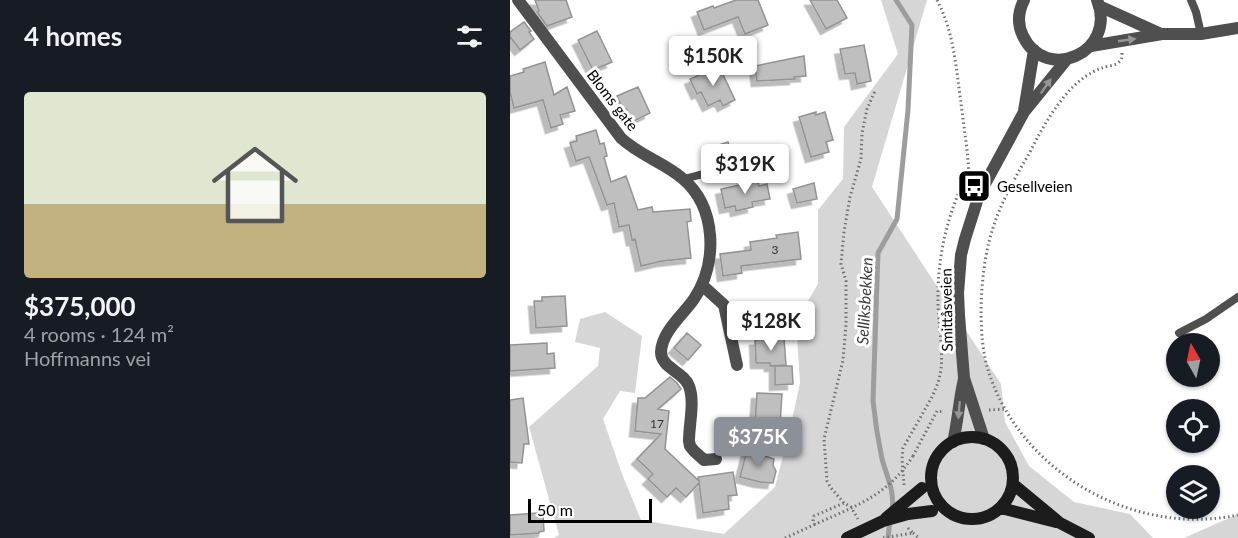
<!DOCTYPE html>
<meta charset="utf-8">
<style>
body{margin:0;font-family:Lato,sans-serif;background:#20242c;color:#f1f3f6;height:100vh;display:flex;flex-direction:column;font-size:22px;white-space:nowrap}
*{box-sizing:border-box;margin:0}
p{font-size:20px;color:#9ea1a6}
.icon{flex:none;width:33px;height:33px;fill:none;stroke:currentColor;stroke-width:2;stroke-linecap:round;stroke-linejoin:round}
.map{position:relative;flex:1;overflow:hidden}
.sheet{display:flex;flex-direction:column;background:#171b24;width:510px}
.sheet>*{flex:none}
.needle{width:39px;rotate:351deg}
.buttons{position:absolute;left:656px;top:333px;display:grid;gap:12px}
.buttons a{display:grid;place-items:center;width:54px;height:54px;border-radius:50%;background:#171b24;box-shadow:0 2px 4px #0004;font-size:30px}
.scale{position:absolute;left:18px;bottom:15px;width:124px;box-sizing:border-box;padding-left:6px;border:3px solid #000;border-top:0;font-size:16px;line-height:21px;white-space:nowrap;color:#000;-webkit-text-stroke:4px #fff;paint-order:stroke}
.price{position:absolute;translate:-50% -51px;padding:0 14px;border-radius:6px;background:#fff;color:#222;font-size:20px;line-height:39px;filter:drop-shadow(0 2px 3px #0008)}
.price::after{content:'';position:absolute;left:50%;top:36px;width:18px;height:14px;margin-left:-9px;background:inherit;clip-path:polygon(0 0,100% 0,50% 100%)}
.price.active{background:#8c9099;color:#fff}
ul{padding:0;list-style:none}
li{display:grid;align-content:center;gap:12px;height:318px;padding:0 24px}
li span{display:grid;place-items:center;height:186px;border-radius:6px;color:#555}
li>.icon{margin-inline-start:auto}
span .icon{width:108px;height:108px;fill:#fffc;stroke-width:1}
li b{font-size:26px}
h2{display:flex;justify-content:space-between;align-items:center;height:72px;padding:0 24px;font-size:26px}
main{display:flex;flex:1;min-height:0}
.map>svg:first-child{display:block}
.green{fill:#d6d6d6}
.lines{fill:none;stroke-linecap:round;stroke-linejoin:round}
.stream{stroke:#9d9d9d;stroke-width:5}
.building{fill:#bfbfbf;stroke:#939393;stroke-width:1.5;filter:url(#shadow)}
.path{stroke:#717171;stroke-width:3;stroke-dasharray:1.5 3;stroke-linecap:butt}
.service{stroke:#4f4f4f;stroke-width:8}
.minor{stroke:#4f4f4f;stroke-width:12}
.tertiary{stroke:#4f4f4f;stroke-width:12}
.secondary{stroke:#1c1c1c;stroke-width:12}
.path-bridge{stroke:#717171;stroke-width:3;stroke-dasharray:1.5 3;stroke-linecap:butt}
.secondary-bridge{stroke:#1c1c1c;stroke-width:12}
.oneway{fill:#959595}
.labels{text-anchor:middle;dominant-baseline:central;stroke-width:6;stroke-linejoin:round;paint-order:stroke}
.number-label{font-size:12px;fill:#303030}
.street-label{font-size:15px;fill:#000;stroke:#fff}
.poi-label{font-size:15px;fill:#000;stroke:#fff;text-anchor:start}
.water-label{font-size:16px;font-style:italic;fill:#3e3e3e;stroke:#fff}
</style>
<main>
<section class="sheet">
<h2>4 homes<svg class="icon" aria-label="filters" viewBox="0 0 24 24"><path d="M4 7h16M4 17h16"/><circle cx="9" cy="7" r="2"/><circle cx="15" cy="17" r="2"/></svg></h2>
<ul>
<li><span style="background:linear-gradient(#dfe7d0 60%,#c2b280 0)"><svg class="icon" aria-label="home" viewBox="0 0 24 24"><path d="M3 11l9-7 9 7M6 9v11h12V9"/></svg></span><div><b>$375,000</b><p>4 rooms · 124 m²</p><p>Hoffmanns vei</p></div></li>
</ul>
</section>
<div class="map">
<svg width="728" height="538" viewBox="0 0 728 538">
<defs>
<filter id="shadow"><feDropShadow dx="-5.5" dy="5.5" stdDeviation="0" flood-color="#0004"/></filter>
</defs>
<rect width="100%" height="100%" fill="#fff"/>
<path class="green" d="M371,0H417L362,187L491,384L495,422L519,466L564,502L620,514L643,538H44L49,535L19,427L88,366L90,348L65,342L70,319L95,312L132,336L125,393L110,391L93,419L112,474L131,520L214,534L265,487L280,429L290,383L286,321L308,284V210L333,179L334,127L388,54Z
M728,514V538H674Z"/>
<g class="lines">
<path class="stream" d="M382,510C385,492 377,477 372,459C368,440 365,421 363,401L368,253L387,219L398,110L402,25L386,0
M378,538L380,520"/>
</g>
<path class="building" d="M25,0H56L62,17L37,26L27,12L29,11Z
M226,0H248L258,25L235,34L228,17L194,30L187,12L203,6L204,8Z
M300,0H327L337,18L316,29Z
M14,22L21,31L19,32L24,39L10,50L1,38L0,39V32Z
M87,31L102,62L83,70L68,40Z
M354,45L361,81L347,84L345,73L335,74L330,49Z
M294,56L296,76L284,77L285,79L247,81L245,66Z
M35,62L44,95L57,87L65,111L50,115L53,124L41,128L33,100L4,108L0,92V76L14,72L13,69Z
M209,66L225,100L213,106L210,100L198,106L191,92L187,94L180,79Z
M128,87L140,113L122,122L116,109L113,110L107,96Z
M306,112V115L315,112L323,140L316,142L319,152L301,157L289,117Z
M86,130L90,144L94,143L97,156L94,157L101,182L116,176L128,210L142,207L143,212L180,209L181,221L177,222L181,258L152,261L131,266L125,239L122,240L119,225L109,227L104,203L97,205L79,157L66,161L60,143L67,141L66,136Z
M218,142L223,158L207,162L203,147Z
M248,181L249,186L257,184L260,199L242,202L243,207L226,211L225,206L215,208L211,189Z
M304,183L307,199L287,203L283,189Z
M288,232L291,259L231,266L232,273L213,276L210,254L241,250L240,242L267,238L266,235Z
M55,296L57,326L26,328L24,301H32V297Z
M177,333L191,345L178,360L164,348Z
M274,338L276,365L260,366V363H246L245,340Z
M37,343V354L44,353L45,368L0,371V345Z
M265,366H282L283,384L265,385Z
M160,377L167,383L171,389L148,409L159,411L155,449L189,481L188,477L223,472L227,495L218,496L219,509L193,513L189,483L176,497L166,488L157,497L138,479L143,474L127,459L151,434L125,431L128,398H135Z
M247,393L272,394L270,425L245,423Z
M13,398L19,444H14L12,463L0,462V400Z
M237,450L264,459L263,465L266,471L263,483L250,482L230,477Z
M28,513V514H33L34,531L29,532V533L0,535V515Z"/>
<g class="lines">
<path class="path" d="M427,0C444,32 446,68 451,103C454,129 459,156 459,182
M612,53C612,57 612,59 609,62C605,66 597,66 592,68C580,72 568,81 559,91C543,109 531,130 520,152C503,181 487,209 479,242C470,277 467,339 479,373C512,473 624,537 728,515
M479,410L495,409
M403,456L427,411L434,412
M394,485L392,459L393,448L422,397L428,383L431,370C433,349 429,327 428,305C427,266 434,228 449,192L451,190H458
M334,503L321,488L317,481L314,439L333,360L336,325V281L331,264L334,232L340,197L351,159L352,133L357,109L365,91
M305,525L303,521L304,516L334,503L341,507L348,519
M403,533L409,538
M275,538L308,523
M373,538L403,533L397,527"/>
<path class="service" d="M681,0L686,12L691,34
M174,179L250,159
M669,333L696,319L728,297"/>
<path class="minor" d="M8,0L111,138C129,155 153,162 172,178C207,207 208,263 184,299C173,315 152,331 151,352C151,368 174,372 179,386C185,402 179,424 179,441L180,446L184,451L194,460L206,459
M589,6L651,34
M581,46L652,34H691L728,28
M192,285L214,305L227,365"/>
<path class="tertiary" d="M514,0C508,12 507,24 513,36C536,84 608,52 587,0
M514,111L524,50
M474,439L454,378L449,315L448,293L451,255L455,239L469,195L514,112L557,59
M443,442C448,421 449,400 454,379"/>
<path class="secondary" d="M421 478a41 41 0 1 1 82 0a41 41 0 1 1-82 0Z
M503,484L550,523L579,538
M491,508L546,522"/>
<path class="path-bridge" d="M308,523C348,505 378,495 403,456"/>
<path class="secondary-bridge" d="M376,518L412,488
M337,538L373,521L398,514L422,511"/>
</g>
<defs><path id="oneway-solid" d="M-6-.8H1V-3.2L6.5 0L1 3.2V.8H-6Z" transform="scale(1.5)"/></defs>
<g class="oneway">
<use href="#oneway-solid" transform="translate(617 40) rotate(-8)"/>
<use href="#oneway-solid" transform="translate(536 86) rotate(-55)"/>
<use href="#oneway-solid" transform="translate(449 410) rotate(95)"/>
</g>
<defs>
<symbol id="bus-square" viewBox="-11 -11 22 22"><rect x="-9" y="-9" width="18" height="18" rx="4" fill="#000" stroke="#fff"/><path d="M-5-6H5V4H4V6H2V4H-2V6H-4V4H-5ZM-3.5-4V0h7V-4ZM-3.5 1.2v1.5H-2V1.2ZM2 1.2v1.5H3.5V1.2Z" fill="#fff"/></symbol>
</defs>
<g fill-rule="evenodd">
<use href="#bus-square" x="445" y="167" width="38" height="38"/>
</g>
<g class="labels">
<g class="number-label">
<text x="265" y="249">3</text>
<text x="147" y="423">17</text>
</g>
<g class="street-label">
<text transform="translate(103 100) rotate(52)">Bloms gate</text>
<text transform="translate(436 310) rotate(-91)">Smittåsveien</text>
</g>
<g class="poi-label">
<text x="487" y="186">Gesellveien</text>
</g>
<g class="water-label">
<text transform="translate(354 301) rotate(-87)">Selliksbekken</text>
</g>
</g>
</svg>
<div class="buttons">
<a><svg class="needle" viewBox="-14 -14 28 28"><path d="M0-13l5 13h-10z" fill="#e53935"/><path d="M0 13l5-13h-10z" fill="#9ea1a6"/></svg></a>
<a><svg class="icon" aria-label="locate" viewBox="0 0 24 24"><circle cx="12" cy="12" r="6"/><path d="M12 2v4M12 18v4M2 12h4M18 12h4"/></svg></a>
<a><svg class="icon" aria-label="layers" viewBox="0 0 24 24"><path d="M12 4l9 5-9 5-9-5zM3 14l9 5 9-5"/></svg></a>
</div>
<div class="scale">50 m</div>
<b class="price" style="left:203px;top:87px">$150K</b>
<b class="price" style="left:235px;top:195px">$319K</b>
<b class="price" style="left:261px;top:352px">$128K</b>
<b class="price active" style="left:248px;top:468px">$375K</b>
</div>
</main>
